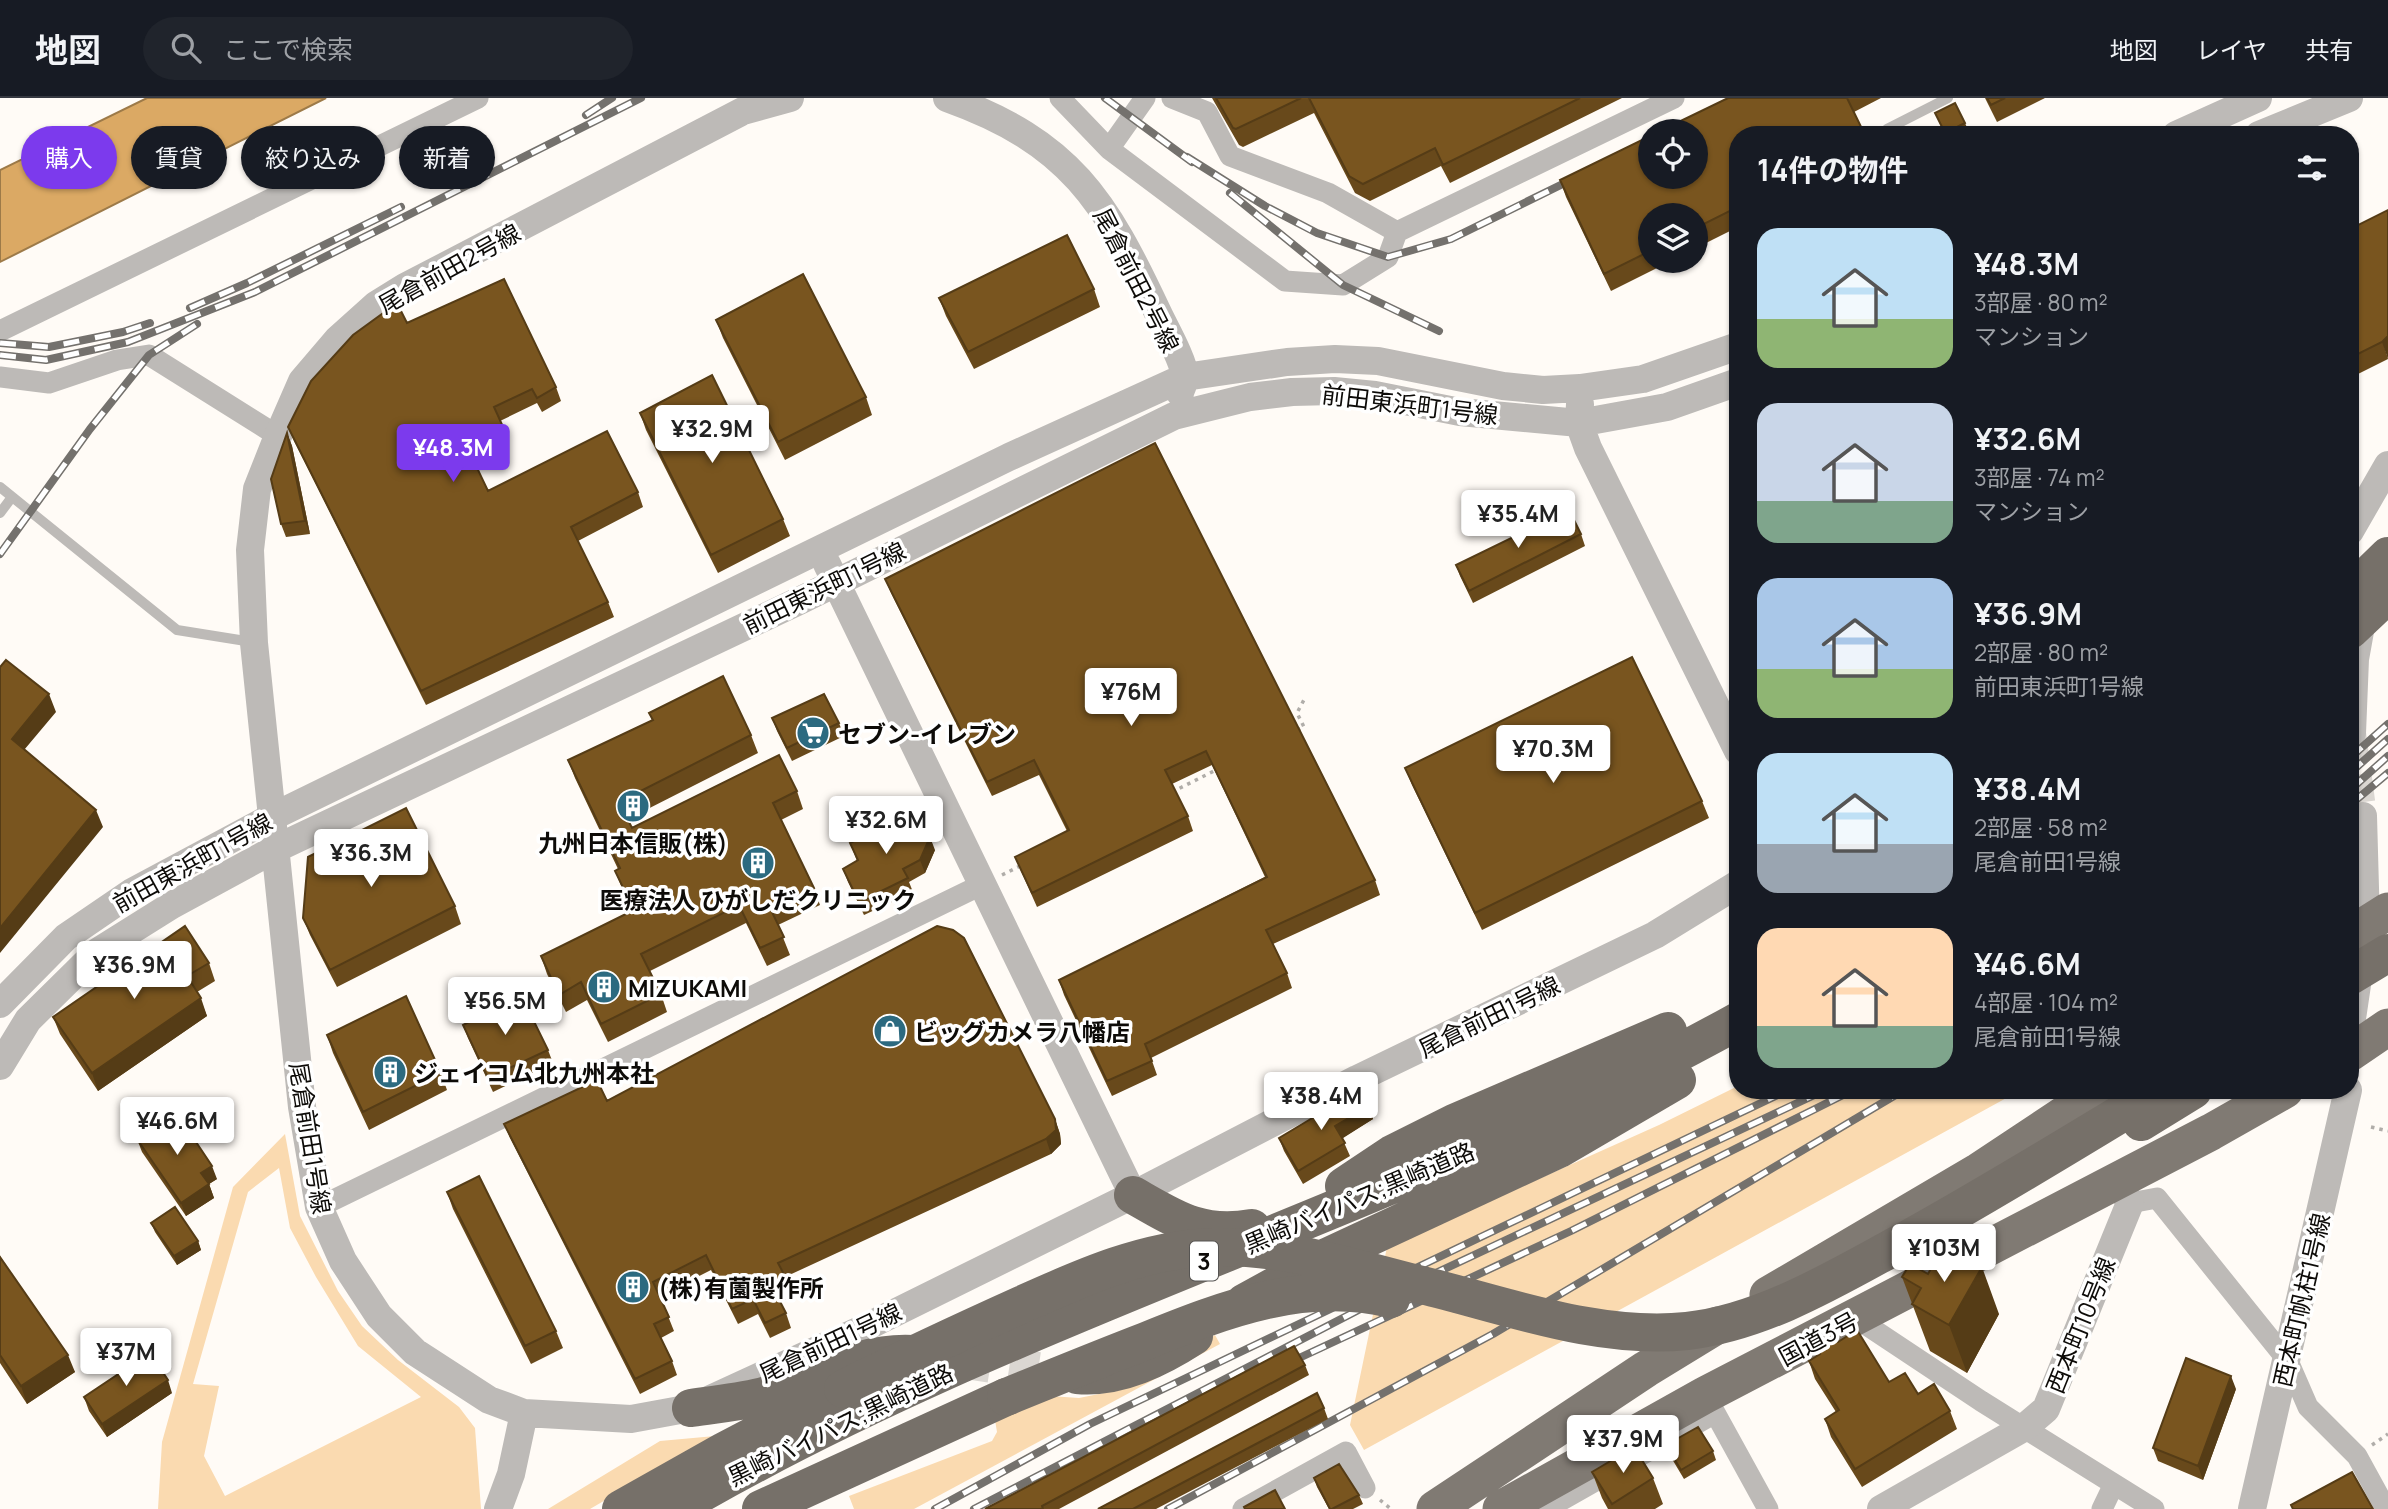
<!DOCTYPE html>
<html lang="ja">
<meta charset="utf-8">
<style>
body{margin:0;font-family:Manrope,"Noto Sans JP",sans-serif;background:#20242c;color:#f1f3f6;height:100vh;display:flex;flex-direction:column;font-size:26px;white-space:nowrap}
*{box-sizing:border-box;margin:0}
p{font-size:23px;color:#9ea1a6}
.icon{flex:none;width:38px;height:38px;fill:none;stroke:currentColor;stroke-width:2;stroke-linecap:round;stroke-linejoin:round}
.map{position:relative;flex:1;overflow:hidden}
.sheet{position:absolute;left:1729px;top:28px;width:630px;height:973px;display:flex;flex-direction:column;background:#171b24;border-radius:28px;box-shadow:0 2px 5px #0004}
.sheet>*{flex:none}
.top-card{position:absolute;left:21px;top:28px;width:665px;height:63px;display:flex;gap:14px}
.fabs{position:absolute;left:1638px;top:21px;display:grid;gap:14px}
.fabs a{display:grid;place-items:center;width:70px;height:70px;border-radius:50%;background:#171b24;box-shadow:0 2px 5px #0004;font-size:35px}
.price{position:absolute;translate:-50% -60px;padding:0 16px;border-radius:7px;background:#fff;color:#222;font-size:23px;line-height:46px;filter:drop-shadow(0 2px 4px #0008)}
.price::after{content:'';position:absolute;left:50%;top:42px;width:21px;height:16px;margin-left:-10px;background:inherit;clip-path:polygon(0 0,100% 0,50% 100%)}
.price.active{background:#7c3aed;color:#fff}
ul{padding:0;list-style:none}
li{display:flex;align-items:center;gap:21px;height:175px;padding:0 28px}
li span{display:grid;place-items:center;flex:none;width:196px;height:140px;border-radius:21px;color:#555}
li>.icon{margin-inline-start:auto}
span .icon{width:84px;height:84px;fill:#fffc;stroke-width:1}
li b{font-size:30px}
h2{display:flex;justify-content:space-between;align-items:center;height:84px;padding:0 28px;font-size:30px}
.tag{padding:0 24px;border-radius:32px;background:#171b24;box-shadow:0 2px 5px #0004;font-size:24px;line-height:63px}
.tag.active{background:#7c3aed;color:#fff}
header{display:flex;align-items:center;gap:42px;box-sizing:border-box;height:98px;padding:0 35px;background:#171b24;border-bottom:2px solid #363941}
header strong{font-size:33px}
nav{display:flex;gap:38px;margin-inline-start:auto;font-size:24px}
.search{width:490px;height:63px;background:#20242c;display:flex;align-items:center;gap:18px;box-sizing:border-box;padding:0 24px;border-radius:38px;color:#9ea1a6;font-size:26px}
.map>svg:first-child{display:block}
.green{fill:#fadab0;fill-rule:evenodd}
.water{fill:#dba964;stroke:#9d7a48;stroke-width:2}
.lines{fill:none;stroke-linecap:round;stroke-linejoin:round}
.tertiary-tunnel{stroke:#dbd7d2;stroke-width:28;stroke-dasharray:28 14;stroke-linecap:butt}
.motorway-tunnel{stroke:#dbd7d2;stroke-width:38;stroke-dasharray:38 19;stroke-linecap:butt}
.path{stroke:#b0ada9;stroke-width:3.5;stroke-dasharray:3.5 5;stroke-linecap:butt}
.service{stroke:#bdbab7;stroke-width:10}
.minor{stroke:#bdbab7;stroke-width:21}
.tertiary{stroke:#bdbab7;stroke-width:28}
.trunk{stroke:#807a73;stroke-width:37}
.motorway{stroke:#767069;stroke-width:38}
.rail-casing{stroke:#74716d;stroke-width:8}
.rail{stroke:#fff;stroke-width:5;stroke-dasharray:16;stroke-linecap:butt}
.motorway-bridge{stroke:#767069;stroke-width:38}
.wall{fill:#68491b}
.shaded-wall{fill:#553c16}
.building{fill:#79551f;stroke:#553c16;stroke-width:2}
.labels{text-anchor:middle;dominant-baseline:central;stroke-width:7;stroke-linejoin:round;paint-order:stroke}
.shield{fill:#fff;stroke:#565452;stroke-width:2}
.shield-label{font-size:23px;font-weight:bold;fill:#0d0b08}
.street-label{font-size:24px;fill:#0d0b08;stroke:#fff}
.poi-label{font-size:24px;font-weight:bold;fill:#0d0b08;stroke:#fff;text-anchor:start}
</style>
<header>
<strong>地図</strong>
<div class="search"><svg class="icon" aria-label="search" viewBox="0 0 24 24"><circle cx="10" cy="10" r="6"/><path d="M15 15l6 6"/></svg>ここで検索</div>
<nav><a>地図</a><a>レイヤ</a><a>共有</a></nav>
</header>
<div class="map">
<svg width="2388" height="1411" viewBox="0 0 2388 1411">
<rect width="100%" height="100%" fill="#fffbf6"/>
<path class="green" d="M1738,988V992H2021L1364,1352L1350,1327L1387,1149L1659,1027Z
M285,1036L300,1118L338,1193L362,1228L398,1262L459,1309L475,1330L481,1411H158L162,1344L233,1089ZM279,1070L290,1130L316,1179L358,1248L421,1299L225,1398L204,1358L219,1288L193,1286L248,1094Z
M1215,1237L1220,1246L914,1411H854L849,1398L992,1343L997,1334L995,1322L1050,1298L1079,1300L1124,1291Z
M715,1338L590,1411H548L660,1343Z"/>
<path class="water" d="M147,0H326L0,164V72Z"/>
<g class="lines">
<path class="tertiary-tunnel" d="M2352,635L2363,718"/>
<path class="motorway-tunnel" d="M953,1260L1038,1273"/>
<path class="path" d="M1297,632L1304,629L1297,615L1306,598
M1172,694L1218,671
M1002,777L1020,768
M2371,1029L2388,1033
M2372,1347L2388,1336
M1380,1402L1391,1411"/>
<path class="service" d="M1889,37L1887,31L1948,0
M0,389L177,532L252,544
M0,415L12,399"/>
<path class="minor" d="M1060,0L1109,51L1285,183L1343,187L1388,159L1397,134L1674,0
M1172,0L1207,14L1230,58L1328,95L1397,134
M1109,51L1145,0
M0,233L478,0
M0,279L49,285L117,262L149,257L278,338
M2130,1105L2157,1100L2288,1263L2308,1309L2357,1358L2386,1411
M319,1109L981,787
M1856,1220L1981,1303L2154,1411
M1708,1302L1768,1411
M1243,1411L1346,1354L1365,1390
M1546,1411L1715,1315
M2102,1411L2114,1386"/>
<path class="tertiary" d="M790,0L743,13L405,189L376,207L337,242L302,283L278,338L257,391L250,452L254,545L302,1009L319,1109L343,1163L379,1218L415,1254L489,1302L524,1315L631,1321L691,1310L856,1234L1133,1097L1357,981L1655,837L1738,786
M947,0C1070,44 1105,102 1158,215C1165,230 1184,263 1185,279C1185,284 1181,290 1180,295
M2176,37L2258,0
M2259,37L2349,0
M1580,306L1579,325L1588,350L1738,653
M2350,433L2388,367
M827,466L1133,1097
M2352,635L2355,561L2364,511
M0,906L66,839L132,794L274,718L1009,359L1185,279L1287,264L1335,261L1378,263L1503,288L1543,292L1580,290L1643,281L1738,248
M2350,934L2366,826L2363,718
M0,968L28,922L97,854L172,807L275,751L801,502L1174,318L1250,299L1292,294L1334,293L1375,297L1460,314L1579,325L1667,309L1738,284
M498,1411L511,1376L524,1315
M1881,1411L2025,1329L2046,1311L2130,1105L2117,1082
M2252,1411L2348,992"/>
<path class="trunk" d="M2350,837L2388,813
M2350,955L2388,929
M1768,1197L1979,1073L2101,992
M1435,1411L1646,1271L1718,1227
M1501,1411L1705,1297L2211,1034L2285,992"/>
<path class="motorway" d="M1344,1088L1392,1056L1454,1025L1668,933
M1133,1097C1175,1121 1201,1139 1252,1130
M1244,1205L1329,1158L1559,1051L1677,982
M1077,1277C1119,1281 1160,1260 1194,1238
M691,1310C716,1306 743,1304 767,1297C819,1283 855,1253 913,1256
M621,1411L724,1353L843,1291
M674,1411C1012,1213 1396,1113 1738,923
M761,1411L1006,1299"/>
<defs>
<path id="rail" d="M1105,0L1192,64
M586,17L612,0
M1187,59L1265,108L1317,135L1388,159L1451,141L1579,78
M1230,95L1343,187L1439,233
M190,210L247,185L401,109
M0,245L49,249L123,234L150,225
M0,257L46,262L128,244L255,194L641,0
M0,456L90,331L149,257L197,226
M2350,660L2388,626
M2350,675L2388,641
M2350,692L2388,658
M2350,707L2388,675
M1282,1268L1571,1133L1853,992
M935,1411L1090,1326L1788,992
M974,1411L1370,1206L1825,992
M1168,1411L1493,1236L1904,992"/>
</defs>
<use href="#rail" class="rail-casing"/>
<use href="#rail" class="rail"/>
<path class="motorway-bridge" d="M2350,495L2388,458
M2350,532L2388,496
M2350,878L2388,855
M2141,1024L2193,992
M843,1291C903,1261 963,1233 1023,1206C1083,1179 1146,1151 1213,1149C1284,1147 1354,1170 1422,1187C1508,1208 1597,1242 1687,1233C1759,1225 1828,1185 1890,1151C1982,1101 2070,1046 2160,992
M1006,1299C1053,1280 1099,1261 1146,1243C1225,1211 1305,1180 1391,1201"/>
</g>
<path class="wall" d="M1212,0H1622L1450,85L1441,68L1370,103L1355,95L1314,15L1243,49L1239,47Z
M1728,0H1881L1854,14L1738,37V129L1696,150V117H1650V163H1671L1611,193L1566,99L1560,82Z
M1985,0H2045L1997,24Z
M1935,15L1965,25L1969,34L1963,37H1945Z
M2350,131L2388,261L2350,280Z
M1094,191L1100,209L974,271L946,218L939,200Z
M716,222L866,299L872,317L785,362L723,240Z
M407,225L556,289L561,303L542,314L537,305L500,323L509,345L473,363L488,393L638,394L643,409L578,443L608,504L614,519L426,607L294,343L288,329Z
M640,315L783,421L790,438L718,475L646,332Z
M287,335L292,348L310,436L286,439L281,426Z
M1155,345L1375,782L1380,797L1273,846L1287,875L1292,890L1151,960L1157,977L1112,998L1064,897L1059,882L1265,779L1212,667L1172,686L1188,718L1193,733L1037,809L1021,773L1015,759L1067,733L1039,677L992,698L891,495L885,481Z
M1581,436L1585,448L1473,505L1460,478L1456,467Z
M649,615L751,637L758,655L628,721L632,730L797,693L803,711L781,722L814,790L820,807L778,827L790,857L767,868L746,825L650,873L661,896L667,914L608,944L587,902L566,914L547,876L541,858L633,813L622,790L615,773L618,771L575,680L568,662L652,622Z
M772,620L839,625L844,638L792,663L777,633Z
M1405,670L1702,703L1709,720L1482,832L1412,687Z
M850,745L935,752L925,775L909,784L913,794L864,817L848,784L843,771L857,763Z
M455,808L461,826L337,889L310,837L303,820Z
M209,865L215,883L197,894L207,918L98,993L60,936L53,919Z
M463,927L548,952L553,965L493,994L468,940Z
M327,937L441,975L447,992L369,1032L333,955Z
M607,1003L1055,1021L1060,1036L1061,1046L1051,1056L785,1179L793,1199L780,1204L786,1215L791,1230L770,1240L758,1216L738,1226L711,1172L660,1198L674,1233L661,1240L672,1263L677,1277L640,1296L510,1040L504,1026Z
M1369,1008L1373,1021L1342,1040L1350,1058L1303,1086L1284,1053L1279,1040Z
M137,1041L217,1081L209,1086L214,1100L186,1118L142,1054Z
M447,1094L556,1233L563,1250L531,1266L453,1111Z
M151,1125L198,1143L201,1152L177,1167L155,1134Z
M0,1158L75,1274L27,1306L0,1265Z
M1902,1179L1999,1216L1967,1275L1930,1253Z
M1838,1244L1889,1284L1918,1296L1950,1313L1957,1331L1862,1389L1831,1339L1825,1321L1836,1314L1815,1281L1809,1263L1819,1257L1815,1247Z
M1305,1267L1309,1277L1059,1411H985Z
M2236,1291L2203,1382L2158,1363L2153,1350Z
M172,1295L107,1339L89,1313L84,1299Z
M1324,1310L1328,1321L1156,1411H1098Z
M1666,1347L1713,1353L1716,1362L1684,1381L1669,1356Z
M1592,1374L1653,1380L1663,1406L1655,1411H1608L1602,1400Z
M1314,1380L1359,1397L1363,1406L1353,1411H1329L1317,1389Z"/>
<path class="shaded-wall" d="M2388,238V261L2382,244Z
M287,335L292,348L310,436L305,423Z
M49,596L56,614L19,658L12,641Z
M96,712L103,729L0,855V830Z
M930,739L935,752L925,775L920,762Z
M201,900L207,918L98,993L92,975Z
M1369,1008L1373,1021L1340,1042L1335,1028Z
M1055,1021L1060,1036L1061,1046L1051,1056L1046,1041Z
M212,1068L217,1081L209,1086L214,1100L186,1118L181,1105L201,1075Z
M198,1143L201,1152L177,1167L174,1158Z
M1982,1169L1999,1216L1967,1275L1949,1227Z
M68,1257L75,1274L27,1306L21,1288Z
M2231,1278L2236,1291L2203,1382L2198,1368Z
M168,1282L172,1295L107,1339L102,1326Z"/>
<path class="building" d="M1216,0H1301L1236,31L1233,30Z
M1309,0H1580L1443,67L1435,50L1363,86L1349,78Z
M1728,0H1847L1865,37H1738V109L1696,130V117H1650V153L1604,176L1560,82L1650,38V79H1696V33H1660Z
M1987,0H2005L1991,7Z
M1955,5L1965,25L1945,35L1935,15Z
M2388,112V238L2382,244L2350,260V131Z
M1067,137L1094,191L968,254L939,200Z
M803,176L866,299L778,344L716,222Z
M504,181L556,289L537,300L532,291L494,309L504,331L467,349L488,393L607,333L638,394L571,429L608,504L421,593L288,329L311,283L353,237L397,205L407,225Z
M712,277L783,421L711,457L640,315Z
M287,335L305,423L281,426L271,381Z
M1155,345L1375,782L1266,832L1287,875L1145,946L1152,963L1107,983L1059,882L1267,779L1206,653L1165,672L1188,718L1032,795L1015,759L1069,732L1034,662L987,684L885,481Z
M1569,412L1581,436L1469,493L1456,467Z
M1632,559L1702,703L1475,815L1405,670Z
M6,562L49,596L12,641L96,712L0,830V569Z
M723,578L751,637L619,704L632,730L779,657L797,693L773,705L814,790L770,810L784,839L760,850L739,807L641,856L661,896L601,926L581,884L559,897L541,858L634,812L615,773L620,770L568,662L653,622L649,615Z
M824,596L839,625L787,650L772,620Z
M406,710L455,808L330,872L303,820L308,759Z
M919,717L930,739L920,762L903,771L908,780L859,804L843,771L858,762L850,745L901,720L910,722Z
M185,828L209,865L187,878L201,900L92,975L53,919Z
M937,828L953,832L964,840L1055,1021L1056,1032L1046,1041L778,1165L788,1184L773,1190L786,1215L765,1225L753,1201L732,1211L706,1157L653,1184L669,1219L654,1226L672,1263L635,1281L504,1026L597,982L607,1003Z
M521,897L548,952L488,980L463,927Z
M406,898L441,975L363,1014L327,937Z
M1359,992L1369,1008L1335,1028L1345,1045L1298,1073L1279,1040Z
M176,1014L212,1068L201,1075L209,1086L181,1105L137,1041Z
M479,1078L556,1233L525,1248L447,1094Z
M175,1109L198,1143L174,1158L151,1125Z
M1944,1147L1982,1169L1949,1227L1912,1206L1921,1190L1902,1179L1910,1166L1928,1176Z
M0,1159L68,1257L21,1288L0,1257Z
M1857,1232L1889,1284L1905,1275L1918,1296L1934,1286L1950,1313L1855,1371L1825,1321L1839,1312L1809,1263L1820,1256L1815,1247L1833,1237L1838,1244Z
M1294,1248L1305,1267L1042,1408L1043,1411H985Z
M150,1255L168,1282L102,1326L84,1299Z
M2186,1260L2231,1278L2198,1368L2153,1350Z
M1317,1295L1324,1310L1133,1411H1098Z
M1698,1329L1713,1353L1681,1372L1666,1347Z
M1634,1349L1653,1380L1612,1406L1592,1374Z
M1339,1366L1359,1397L1332,1411H1330L1314,1380Z
M2352,1374L2373,1411H2293L2291,1407Z
M1275,1392L1285,1411H1245L1244,1409Z"/>
<defs>
<symbol id="supermarket-disc" viewBox="-11 -11 22 22"><circle r="9.5" fill="#2c6a80" stroke="#fff"/><path d="M-6-5.5h2.5l.6 2H6L4.5 2H-2.5L-4.4-4H-6ZM-1.5 3.2a1.3 1.3 0 1 0 .1 0ZM3 3.2a1.3 1.3 0 1 0 .1 0Z" fill="#fff"/></symbol>
<symbol id="building-disc" viewBox="-11 -11 22 22"><circle r="9.5" fill="#2c6a80" stroke="#fff"/><path d="M-4-6H4V6H1V3H-1V6H-4ZM-2.5-4.3h1.7v1.8h-1.7ZM.8-4.3h1.7v1.8H.8ZM-2.5-1h1.7V.8h-1.7ZM.8-1h1.7V.8H.8Z" fill="#fff"/></symbol>
<symbol id="shop-disc" viewBox="-11 -11 22 22"><circle r="9.5" fill="#2c6a80" stroke="#fff"/><path d="M-5-2.5h2.3a2.7 3.5 0 0 1 5.4 0H5L5.5 6h-11ZM-1.5-2.5h3a1.5 2.3 0 0 0-3 0Z" fill="#fff"/></symbol>
</defs>
<g fill-rule="evenodd">
<use href="#supermarket-disc" x="794" y="616" width="38" height="38"/>
<use href="#building-disc" x="614" y="689" width="38" height="38"/>
<use href="#building-disc" x="739" y="746" width="38" height="38"/>
<use href="#building-disc" x="585" y="870" width="38" height="38"/>
<use href="#shop-disc" x="871" y="914" width="38" height="38"/>
<use href="#building-disc" x="371" y="955" width="38" height="38"/>
<use href="#building-disc" x="614" y="1170" width="38" height="38"/>
</g>
<g class="labels">
<rect class="shield" x="1190" y="1143.5" width="28" height="39" rx="5"/>
<g class="shield-label">
<text x="1204" y="1163">3</text>
</g>
<g class="street-label">
<text transform="translate(449 170) rotate(-29)">尾倉前田2号線</text>
<text transform="translate(1137 182) rotate(63)">尾倉前田2号線</text>
<text transform="translate(1410 306) rotate(7)">前田東浜町1号線</text>
<text transform="translate(824 489) rotate(-26)">前田東浜町1号線</text>
<text transform="translate(192 764) rotate(-29)">前田東浜町1号線</text>
<text transform="translate(1489 918) rotate(-26)">尾倉前田1号線</text>
<text transform="translate(311 1040) rotate(81)">尾倉前田1号線</text>
<text transform="translate(1359 1099) rotate(-23)">黒崎バイパス;黒崎道路</text>
<text transform="translate(2301 1202) rotate(-77)">西本町帆柱1号線</text>
<text transform="translate(2080 1227) rotate(-68)">西本町10号線</text>
<text transform="translate(1818 1240) rotate(-28)">国道3号</text>
<text transform="translate(830 1244) rotate(-25)">尾倉前田1号線</text>
<text transform="translate(840 1326) rotate(-26)">黒崎バイパス;黒崎道路</text>
</g>
<g class="poi-label">
<text x="838" y="635">セブン-イレブン</text>
<text x="633" y="744" text-anchor="middle">九州日本信販(株)</text>
<text x="758" y="801" text-anchor="middle">医療法人 ひがしだクリニック</text>
<text x="628" y="889">MIZUKAMI</text>
<text x="914" y="933">ビッグカメラ八幡店</text>
<text x="414" y="974">ジェイコム北九州本社</text>
<text x="658" y="1189">(株)有薗製作所</text>
</g>
</g>
</svg>
<div class="fabs">
<a><svg class="icon" aria-label="locate" viewBox="0 0 24 24"><circle cx="12" cy="12" r="6"/><path d="M12 2v4M12 18v4M2 12h4M18 12h4"/></svg></a>
<a><svg class="icon" aria-label="layers" viewBox="0 0 24 24"><path d="M12 4l9 5-9 5-9-5zM3 14l9 5 9-5"/></svg></a>
</div>
<b class="price" style="left:712px;top:367px">¥32.9M</b>
<b class="price active" style="left:453px;top:386px">¥48.3M</b>
<b class="price" style="left:1518px;top:452px">¥35.4M</b>
<b class="price" style="left:1131px;top:630px">¥76M</b>
<b class="price" style="left:1553px;top:687px">¥70.3M</b>
<b class="price" style="left:886px;top:758px">¥32.6M</b>
<b class="price" style="left:371px;top:791px">¥36.3M</b>
<b class="price" style="left:134px;top:903px">¥36.9M</b>
<b class="price" style="left:505px;top:939px">¥56.5M</b>
<b class="price" style="left:1321px;top:1034px">¥38.4M</b>
<b class="price" style="left:177px;top:1059px">¥46.6M</b>
<b class="price" style="left:1944px;top:1186px">¥103M</b>
<b class="price" style="left:126px;top:1290px">¥37M</b>
<b class="price" style="left:1623px;top:1377px">¥37.9M</b>
<div class="top-card">
<a class="tag active">購入</a>
<a class="tag">賃貸</a>
<a class="tag">絞り込み</a>
<a class="tag">新着</a>
</div>
<section class="sheet">
<h2>14件の物件<svg class="icon" aria-label="filters" viewBox="0 0 24 24"><path d="M4 7h16M4 17h16"/><circle cx="9" cy="7" r="2"/><circle cx="15" cy="17" r="2"/></svg></h2>
<ul>
<li><span style="background:linear-gradient(#bfe0f5 65%,#8fb573 0)"><svg class="icon" aria-label="home" viewBox="0 0 24 24"><path d="M3 11l9-7 9 7M6 9v11h12V9"/></svg></span><div><b>¥48.3M</b><p>3部屋 · 80 m²</p><p>マンション</p></div></li>
<li><span style="background:linear-gradient(#c9d6e8 70%,#7fa58c 0)"><svg class="icon" aria-label="home" viewBox="0 0 24 24"><path d="M3 11l9-7 9 7M6 9v11h12V9"/></svg></span><div><b>¥32.6M</b><p>3部屋 · 74 m²</p><p>マンション</p></div></li>
<li><span style="background:linear-gradient(#a9c7e8 65%,#8fb573 0)"><svg class="icon" aria-label="home" viewBox="0 0 24 24"><path d="M3 11l9-7 9 7M6 9v11h12V9"/></svg></span><div><b>¥36.9M</b><p>2部屋 · 80 m²</p><p>前田東浜町1号線</p></div></li>
<li><span style="background:linear-gradient(#bfe0f5 65%,#9aa5b1 0)"><svg class="icon" aria-label="home" viewBox="0 0 24 24"><path d="M3 11l9-7 9 7M6 9v11h12V9"/></svg></span><div><b>¥38.4M</b><p>2部屋 · 58 m²</p><p>尾倉前田1号線</p></div></li>
<li><span style="background:linear-gradient(#ffd9b3 70%,#7fa58c 0)"><svg class="icon" aria-label="home" viewBox="0 0 24 24"><path d="M3 11l9-7 9 7M6 9v11h12V9"/></svg></span><div><b>¥46.6M</b><p>4部屋 · 104 m²</p><p>尾倉前田1号線</p></div></li>
</ul>
</section>
</div>
